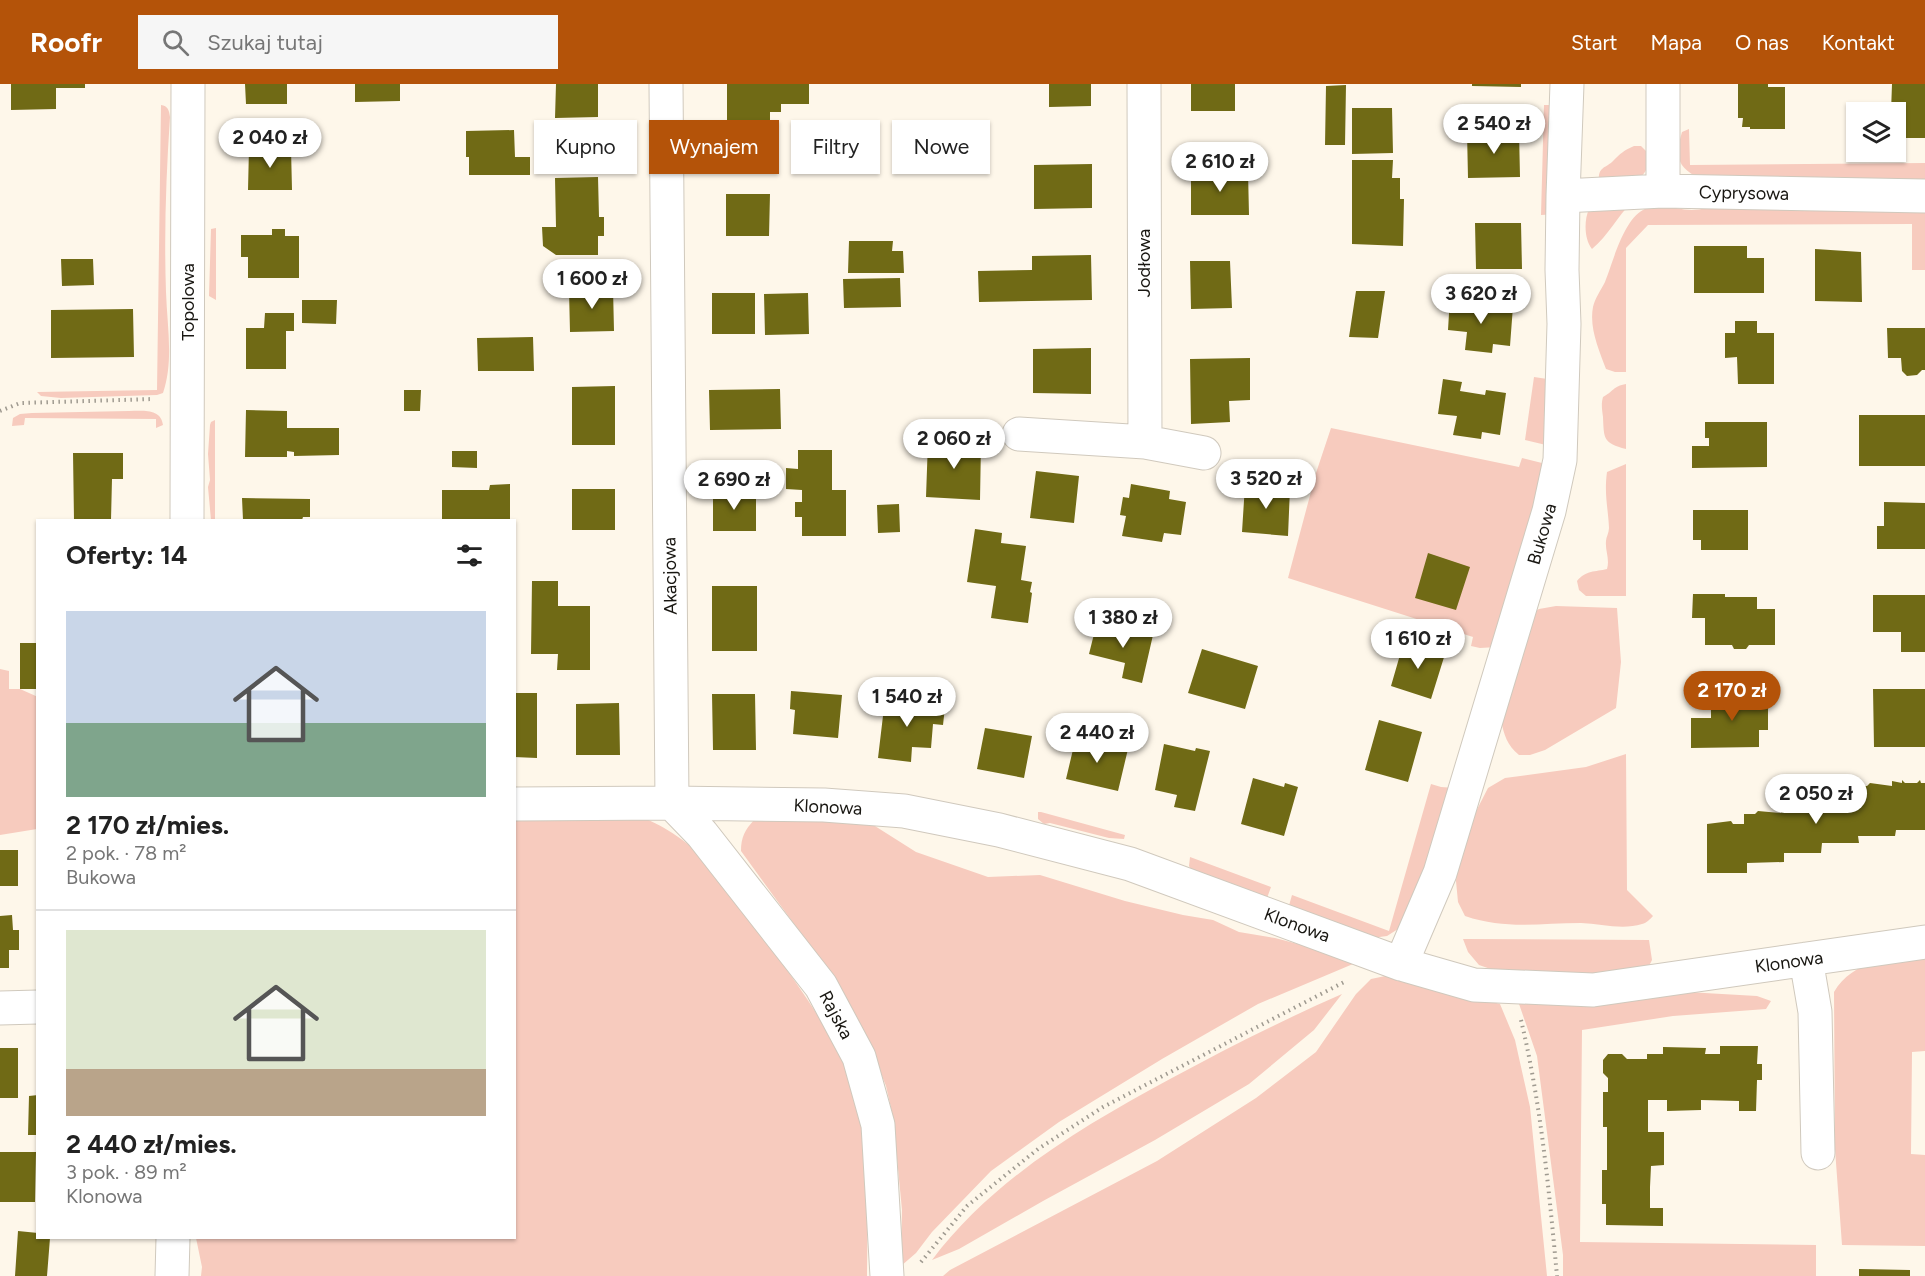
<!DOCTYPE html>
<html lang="pl">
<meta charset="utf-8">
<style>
body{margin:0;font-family:Figtree,sans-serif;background:#f6f6f6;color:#222;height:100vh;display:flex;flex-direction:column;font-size:22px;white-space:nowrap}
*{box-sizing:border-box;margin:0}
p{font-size:20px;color:#767676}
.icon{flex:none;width:33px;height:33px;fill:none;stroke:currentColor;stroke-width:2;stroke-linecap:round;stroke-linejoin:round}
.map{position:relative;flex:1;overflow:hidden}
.side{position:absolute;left:36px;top:435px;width:480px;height:720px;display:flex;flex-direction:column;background:#fff;border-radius:0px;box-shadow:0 2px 4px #0004}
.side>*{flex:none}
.hud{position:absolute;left:534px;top:36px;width:570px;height:54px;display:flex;gap:12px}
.buttons{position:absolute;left:1846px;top:18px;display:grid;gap:12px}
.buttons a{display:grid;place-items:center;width:60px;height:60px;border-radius:0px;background:#fff;box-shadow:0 2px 4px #0004;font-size:30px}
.price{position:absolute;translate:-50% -51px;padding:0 14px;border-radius:21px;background:#fff;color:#222;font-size:20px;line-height:39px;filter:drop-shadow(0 2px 3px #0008)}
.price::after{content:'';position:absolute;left:50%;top:36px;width:18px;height:14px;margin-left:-9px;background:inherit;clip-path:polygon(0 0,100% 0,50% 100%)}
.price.active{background:#b45309;color:#fff}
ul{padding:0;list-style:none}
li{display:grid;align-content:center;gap:12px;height:318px;padding:0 30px}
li+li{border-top:2px solid #e0e0e0}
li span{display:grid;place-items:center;height:186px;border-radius:0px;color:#555}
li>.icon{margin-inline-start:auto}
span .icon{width:108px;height:108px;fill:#fffc;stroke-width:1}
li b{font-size:26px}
h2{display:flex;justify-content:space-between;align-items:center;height:72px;padding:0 30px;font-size:26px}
.pill{padding:0 21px;border-radius:0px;background:#fff;box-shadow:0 2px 4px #0004;font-size:21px;line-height:54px}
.pill.active{background:#b45309;color:#fff}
header{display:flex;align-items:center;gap:36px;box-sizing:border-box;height:84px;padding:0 30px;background:#b45309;color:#fff}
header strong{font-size:28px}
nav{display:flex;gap:33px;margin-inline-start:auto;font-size:21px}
.search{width:420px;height:54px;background:#f6f6f6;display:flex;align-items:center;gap:15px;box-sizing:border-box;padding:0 21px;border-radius:0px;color:#767676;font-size:22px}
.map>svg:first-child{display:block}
.green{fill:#f7cbbe}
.building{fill:#706a15}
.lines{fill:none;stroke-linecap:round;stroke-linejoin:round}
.minor-casing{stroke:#d0c9bd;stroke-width:35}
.path{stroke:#9f9a90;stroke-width:4;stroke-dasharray:1.5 4.5;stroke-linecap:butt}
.minor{stroke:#fff;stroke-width:33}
.labels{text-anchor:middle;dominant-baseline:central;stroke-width:4.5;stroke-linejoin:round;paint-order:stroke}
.street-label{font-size:18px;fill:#191712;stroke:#fff}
</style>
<header>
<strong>Roofr</strong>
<div class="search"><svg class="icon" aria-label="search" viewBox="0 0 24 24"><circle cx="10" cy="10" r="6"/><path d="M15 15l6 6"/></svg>Szukaj tutaj</div>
<nav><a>Start</a><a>Mapa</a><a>O nas</a><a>Kontakt</a></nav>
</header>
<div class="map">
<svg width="1925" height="1192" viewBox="0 0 1925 1192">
<rect width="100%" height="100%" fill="#fef7ea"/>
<path class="green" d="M161,21C168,22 169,26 170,33C166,92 164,150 166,208C167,241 174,277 163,309L157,311L61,314L41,312L37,308L157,306Z
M1544,21H1553L1557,130L1541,131Z
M1689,45L1690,81L1925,79V104L1695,92C1675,81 1676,68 1682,48Z
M1634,62H1641L1647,68C1649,83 1648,87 1636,97L1599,96C1598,83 1606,84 1613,77C1621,69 1623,67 1634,62Z
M1632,118C1617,133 1608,152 1592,165C1584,155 1584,136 1589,125Z
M1719,119H1925V186H1912V140L1648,141L1626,164V288H1615L1606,285C1599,266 1589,244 1593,223C1595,214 1601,206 1605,198C1613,178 1623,137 1643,126C1658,117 1677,126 1692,126C1702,126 1710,123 1719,119Z
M216,144V216L209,212L211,145Z
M1534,293L1554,296L1546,361L1525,356Z
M1626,300V365C1603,359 1604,355 1603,333C1602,325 1601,320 1603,313C1613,308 1613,302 1626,300Z
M129,327C142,327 161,324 163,341L156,344V335L25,334L24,341L12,342L13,334L20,330L32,329Z
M215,336V436H211L208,403L210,396L208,370L210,341L211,338Z
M1331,344L1519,383L1522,374L1550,381L1497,563L1480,564L1471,562L1473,553L1288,494L1316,389Z
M1626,380V512H1586L1579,506L1577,497C1586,486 1595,488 1607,485C1610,475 1605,467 1606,457C1606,453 1609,449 1609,444C1608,423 1604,410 1607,388Z
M1556,522L1617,524L1621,578L1616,624L1545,666L1530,671H1519C1507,661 1504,651 1501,636L1528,531L1539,525Z
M0,585L9,587V605H20L38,613L37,745L0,751Z
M1626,670L1627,806L1653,832C1650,835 1647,839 1642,840C1623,846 1601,840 1581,839C1540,839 1506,846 1465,832L1458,818L1456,797L1458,771L1468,743L1488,704L1505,694L1586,683Z
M1431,700L1441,703L1455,704L1417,813L1398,845L1387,852L1372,854L1288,825L1292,811L1389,847Z
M1038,728H1041L1125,751L1124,755L1109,754L1050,739L1044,740L1038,735Z
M641,733C665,742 691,760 708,779C732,806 752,837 773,866C802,908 837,953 853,1003C872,1064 867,1129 867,1192H201L202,1183L196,1154H514L515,735Z
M754,736L867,737L916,768L988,793L1040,791L1125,817L1183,831L1213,836L1239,848L1275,854L1317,865L1353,880L1258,920L1162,975L1059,1038L991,1087L932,1148L916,1169L901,1182L902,1126L893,1033L886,1002L872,967L821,877L741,767C741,753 745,746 754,736Z
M1190,773L1271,803L1267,814L1195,793L1189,782Z
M1463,855L1649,856L1652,876L1649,882L1602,889H1502L1479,881L1468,868Z
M1925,866V967L1912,968L1911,1070L1925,1071V1162L1842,1161L1835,1065L1834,908C1853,876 1892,873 1925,866Z
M1390,891L1500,920L1515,956L1530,1023L1547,1192H943L950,1186L1157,1077L1256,1014L1316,968L1356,910L1371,895Z
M1687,908L1757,912L1771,917L1766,925L1673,932L1582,946L1580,1158L1816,1161V1192H1563V1171L1537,972L1518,917C1574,926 1631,915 1687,908Z
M1342,910L1314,946L1249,1000L1155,1056L1043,1117L959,1165L932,1176C993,1095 1083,1042 1170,995C1227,964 1283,936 1342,910Z"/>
<path class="building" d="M11,0H85V4H56V25L11,26Z
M245,0H287V20H246Z
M355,0H400V17L355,18Z
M556,0H598V33L555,34Z
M727,0H809V20H781V28H770V36H727Z
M1049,0H1091V22L1049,23Z
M1191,0H1235V27H1191Z
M1472,0H1521V3L1472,2Z
M1738,0H1768V3H1785V45H1750V43H1742L1743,34H1738Z
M1892,0H1925V54H1896V28H1891Z
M1346,1L1345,61H1325L1326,2Z
M1352,24H1392L1393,69L1352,70Z
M514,46L515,73H530V91H469V73H466V47Z
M1519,47L1520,93L1468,94L1467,48Z
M249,64H291L292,106H248Z
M1352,76H1393L1392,94H1400V115H1404L1403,162L1352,160Z
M1092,80V124L1034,125V81Z
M1191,87H1248L1249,131H1191Z
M598,93L599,133H604V152H598V171H556L543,162L542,143H556L555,94Z
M726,110H770L769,152H726Z
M1475,139H1521L1522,185H1476Z
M272,145H285V152H299V194H248V173H241V151H272Z
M849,157H893L892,167H903L904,189H848Z
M1694,162H1747V174H1764V209H1694Z
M1815,165L1861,168L1862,218L1815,217Z
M1091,171L1092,216L979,218L978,187L1032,186V172Z
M61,175H93L94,201L62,202Z
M1190,177H1230L1232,224L1191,225Z
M900,194L901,223L844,224L843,195Z
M613,204L614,247L570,248L569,206Z
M1356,207H1385L1378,254L1349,253Z
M712,209H755V250H712Z
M808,209L809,250L765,251L764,210Z
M1450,213L1470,215V224L1494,226L1495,219L1513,222L1510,262L1493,260L1492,269L1465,266L1467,248L1448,246Z
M302,216H337L336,240L302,239Z
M133,225L134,273L51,274V226Z
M265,229H294V247H286V285H246V244H264Z
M1735,237H1757V249H1774V300H1738L1737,273L1725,274V249H1735Z
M1887,244H1925V286H1922L1917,291L1907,292L1902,287L1901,274H1888Z
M533,253L534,287H478L477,254Z
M1091,264V310L1033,309V265Z
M1250,274V316L1229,317L1230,338L1191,340L1190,275Z
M1443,295L1462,298L1460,307L1485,311L1486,306L1506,309L1500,351L1482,348L1481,355L1453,351L1457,332L1438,330Z
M615,302V361H572V303Z
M780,305L781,345L710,346L709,306Z
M404,306H421L420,327H404Z
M246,326L287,327V344H339V371L294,372V368L287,367V373H245Z
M1859,331H1925V382H1859Z
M1705,338H1767V383L1692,384V362H1709V354H1705Z
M928,357L981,359L980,416L926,413Z
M798,366H832V406H846V452H802V433H795V418H802V406L786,405V384L798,385Z
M452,367H477V384L452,383Z
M73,369H123V395H112L111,436H74Z
M1036,387L1079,392L1074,439L1030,434Z
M510,400V436H442V406H489L490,401Z
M1131,400L1170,407L1169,415L1186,418L1181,451L1164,449L1162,458L1122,452L1126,432L1120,431L1123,413L1129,414Z
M1245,401L1290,404L1288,452L1242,448Z
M572,405H615V446H572Z
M713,406H756V447H713Z
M242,414L310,415V433H303L302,436H243Z
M1884,418L1925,419V465H1877V442H1884Z
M899,420L900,448L878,449L877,421Z
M1693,426H1748V466H1701V456H1693Z
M975,445L1002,449L1001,459L1026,462L1021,496L1032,498L1030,508L1032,509L1028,539L991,534L996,502L967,498Z
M1428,469L1470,483L1456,526L1415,514Z
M532,497H558V522H590V586H557L558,570H531Z
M712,502H757V567H712Z
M1693,510H1725V513H1757V525H1775V561H1749L1746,565H1734L1732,561H1705V534H1692Z
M1873,511H1925V568H1901V548H1873Z
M1097,538L1153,551L1142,599L1122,594L1125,579L1089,570Z
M1404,557L1445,570L1431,615L1391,602Z
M20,559H38V605H20Z
M1202,565L1258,582L1245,625L1188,609Z
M1873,605H1925V663H1874Z
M791,607L842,611L838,654L793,650L795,626L790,625Z
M514,609H537V674L514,673Z
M712,610H755L756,666H713Z
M1711,610H1768V646H1759V663L1691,664V634H1711Z
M885,615L945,623L943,641L933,640L931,664L912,663L911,678L878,674Z
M619,619L620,671H576V620Z
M1379,636L1422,648L1408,698L1365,686Z
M985,644L1032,652L1024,694L977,685Z
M1076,653L1128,665L1118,707L1066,695Z
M1164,660L1195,667L1196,664L1210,667L1195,727L1174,723L1177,711L1155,706Z
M1253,694L1284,703L1285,699L1298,703L1284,752L1241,740Z
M1902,696L1905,699H1917L1920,696L1921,699H1925V746H1896L1895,752H1858L1859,759H1822L1821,769H1784V778L1747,779V789H1707V740L1731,737L1733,740H1744V730H1755L1758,727L1781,729V720L1793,719L1795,717H1805L1808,720L1818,719V710H1829L1832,707L1855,710V702H1867L1870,699L1892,702V697L1902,699Z
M0,766H18V802H0Z
M12,831L13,846H19V866H9V884H0V832Z
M1720,962H1758L1757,980H1762V996H1757L1756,1027H1739V1017L1701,1016V1026L1667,1027V1016H1648V1048H1664V1081L1651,1082L1650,1103V1124H1663V1142L1606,1141V1120H1602V1086H1607V1043H1603V1008H1608V994L1603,989V976L1608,970H1622L1627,975H1647V970H1663V963L1706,964L1705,970H1720Z
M0,964H18V1014H0Z
M38,1011V1051H28L29,1012Z
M0,1068H36L35,1118H0Z
M18,1147L38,1149V1154H50L47,1192H15Z
M1859,1185L1910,1186V1192H1859Z"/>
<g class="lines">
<defs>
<path id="minor" d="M666,0L672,719
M1144,0L1145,358
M1663,107V0
M1563,112L1663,107L1925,112
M1019,350L1145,358L1204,369
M187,436L188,0
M672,719L702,750L821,902L859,973L878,1041L887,1192
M514,720L672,719L824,721L904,727L999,746L1130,780L1401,880L1474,901L1593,906L1925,858
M1806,875L1815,928L1818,1069
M1401,880L1440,789L1549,427L1560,376L1564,240L1562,186L1563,112L1567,0
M0,924L38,923
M172,1192L173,1154"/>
</defs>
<use href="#minor" class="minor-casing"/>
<path class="path" d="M0,327L20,319L154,315
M1521,936C1541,1020 1549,1106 1557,1192
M921,1178L967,1122L1038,1065L1103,1023L1346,897"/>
<use href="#minor" class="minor"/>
</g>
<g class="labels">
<g class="street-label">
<text transform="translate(1744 109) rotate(1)">Cyprysowa</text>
<text transform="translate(1144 179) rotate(-90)">Jodłowa</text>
<text transform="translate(188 218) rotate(-90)">Topolowa</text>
<text transform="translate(1542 450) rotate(-74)">Bukowa</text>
<text transform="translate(670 492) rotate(-91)">Akacjowa</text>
<text transform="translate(828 723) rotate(3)">Klonowa</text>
<text transform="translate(1297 841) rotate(20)">Klonowa</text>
<text transform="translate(1789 878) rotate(-8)">Klonowa</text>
<text transform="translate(836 931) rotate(62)">Rajska</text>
</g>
</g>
</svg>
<div class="buttons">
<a><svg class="icon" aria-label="layers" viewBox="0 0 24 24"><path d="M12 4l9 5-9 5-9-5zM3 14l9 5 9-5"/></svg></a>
</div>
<b class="price" style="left:1494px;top:71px">2 540 zł</b>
<b class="price" style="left:270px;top:85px">2 040 zł</b>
<b class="price" style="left:1220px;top:109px">2 610 zł</b>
<b class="price" style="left:592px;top:226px">1 600 zł</b>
<b class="price" style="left:1481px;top:241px">3 620 zł</b>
<b class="price" style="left:954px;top:386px">2 060 zł</b>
<b class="price" style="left:1266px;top:426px">3 520 zł</b>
<b class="price" style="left:734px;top:427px">2 690 zł</b>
<b class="price" style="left:1123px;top:565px">1 380 zł</b>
<b class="price" style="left:1418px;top:586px">1 610 zł</b>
<b class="price active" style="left:1732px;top:638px">2 170 zł</b>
<b class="price" style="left:907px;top:644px">1 540 zł</b>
<b class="price" style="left:1097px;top:680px">2 440 zł</b>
<b class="price" style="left:1816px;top:741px">2 050 zł</b>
<div class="hud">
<a class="pill">Kupno</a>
<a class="pill active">Wynajem</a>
<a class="pill">Filtry</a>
<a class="pill">Nowe</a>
</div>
<section class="side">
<h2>Oferty: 14<svg class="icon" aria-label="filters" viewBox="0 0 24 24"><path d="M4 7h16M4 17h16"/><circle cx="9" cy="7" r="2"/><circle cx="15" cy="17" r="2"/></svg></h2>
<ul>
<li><span style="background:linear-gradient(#c9d6e8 60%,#7fa58c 0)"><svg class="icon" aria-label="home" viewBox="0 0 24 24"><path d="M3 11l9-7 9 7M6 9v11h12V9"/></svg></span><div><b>2 170 zł/mies.</b><p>2 pok. · 78 m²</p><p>Bukowa</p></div></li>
<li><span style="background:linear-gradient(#dfe7d0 75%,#b9a48a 0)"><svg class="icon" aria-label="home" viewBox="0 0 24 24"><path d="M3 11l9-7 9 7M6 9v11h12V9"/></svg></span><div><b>2 440 zł/mies.</b><p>3 pok. · 89 m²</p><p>Klonowa</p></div></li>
</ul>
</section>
</div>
